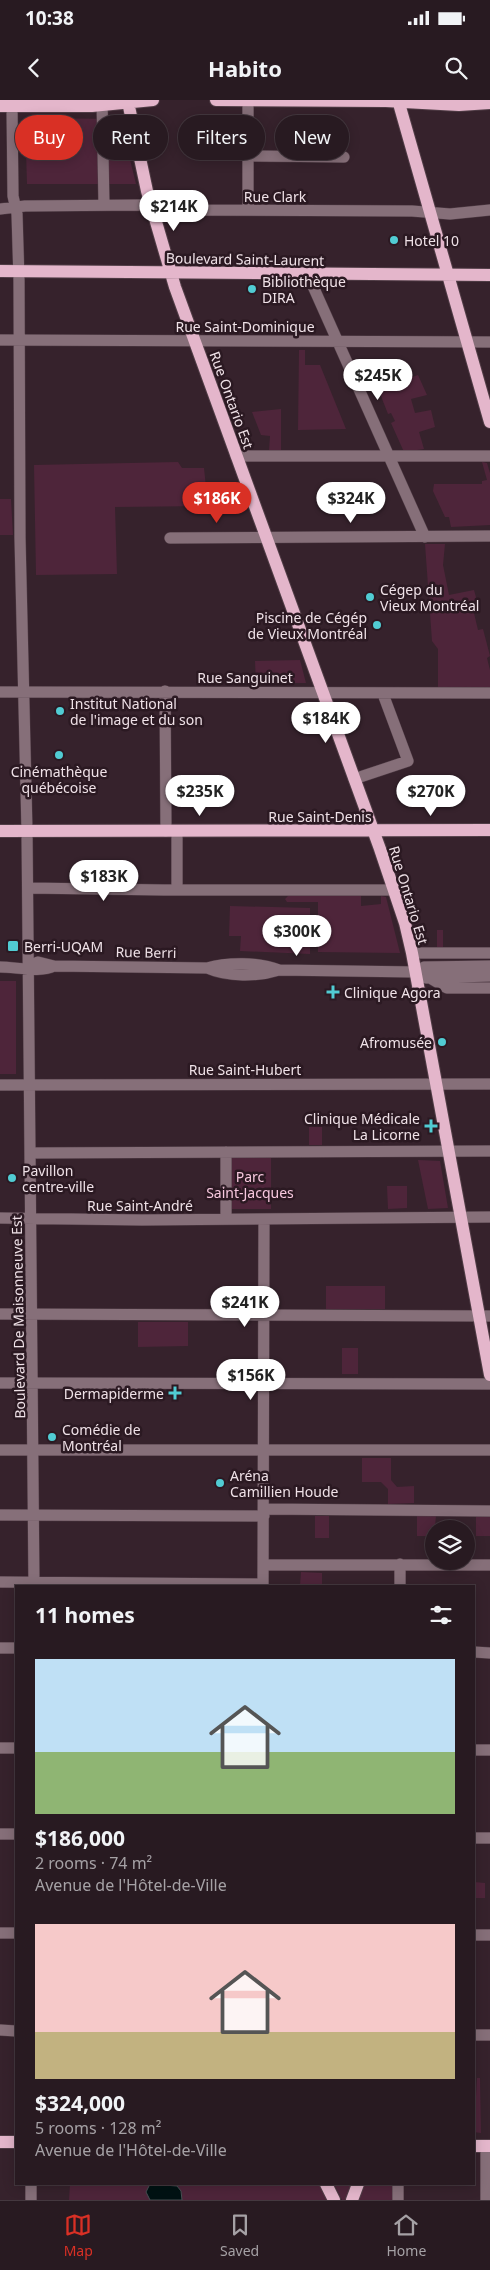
<!DOCTYPE html>
<meta charset="utf-8">
<style>
body{margin:0;font-family:"Noto Sans",sans-serif;background:#34272e;color:#f1f3f6;height:100vh;display:flex;flex-direction:column;font-size:19px;white-space:nowrap}
*{box-sizing:border-box;margin:0}
p{font-size:16px;color:#a5a1a5}
.icon{flex:none;width:28px;height:28px;fill:none;stroke:currentColor;stroke-width:2;stroke-linecap:round;stroke-linejoin:round}
.map{position:relative;flex:1;overflow:hidden}
.panel{position:absolute;left:15px;top:1485px;width:460px;height:600px;display:flex;flex-direction:column;background:#281a21;border-radius:0px;box-shadow:0 2px 12px #0003,0 0 0 1px #44383f}
.panel>*{flex:none}
.top-card{position:absolute;left:15px;top:15px;width:460px;height:45px;display:flex;gap:10px}
.controls{position:absolute;left:425px;top:1420px;display:grid;gap:10px}
.controls a{display:grid;place-items:center;width:50px;height:50px;border-radius:50%;background:#281a21;box-shadow:0 2px 12px #0003,0 0 0 1px #44383f;font-size:25px}
.price{position:absolute;translate:-50% -42px;padding:0 11px;border-radius:18px;background:#fff;color:#222;font-size:16px;line-height:32px;filter:drop-shadow(0 1px 2px #0008)}
.price::after{content:'';position:absolute;left:50%;top:30px;width:15px;height:11px;margin-left:-8px;background:inherit;clip-path:polygon(0 0,100% 0,50% 100%)}
.price.active{background:#d93025;color:#fff}
ul{padding:0;list-style:none}
li{display:grid;align-content:center;gap:10px;height:265px;padding:0 20px}
li span{display:grid;place-items:center;height:155px;border-radius:0px;color:#555}
li>.icon{margin-inline-start:auto}
span .icon{width:90px;height:90px;fill:#fffc;stroke-width:1}
li b{font-size:21px}
h2{display:flex;justify-content:space-between;align-items:center;height:60px;padding:0 20px;font-size:21px}
.tag{padding:0 18px;border-radius:22px;background:#281a21;box-shadow:0 2px 12px #0003,0 0 0 1px #44383f;font-size:18px;line-height:45px}
.tag.active{background:#d93025;color:#fff}
.status{display:flex;justify-content:space-between;align-items:center;height:35px;padding:0 25px;background:#281a21;direction:ltr}
.status svg{height:14px;fill:currentColor}
header{display:flex;justify-content:space-between;align-items:center;height:65px;padding:0 20px;background:#281a21;font-size:22px;font-weight:700}
.tab-bar{display:flex;justify-content:space-around;align-items:center;height:70px;border-top:1px solid #44383f;background:#281a21;font-size:14px;color:#a5a1a5}
.tab-bar a{display:grid;justify-items:center;gap:2px}
.tab-bar .active{color:#d93025}
.map>svg:first-child{display:block}
.green{fill:#4e253a}
.water{fill:#001213;stroke:#485053}
.lines{fill:none;stroke-linecap:round;stroke-linejoin:round}
.minor-casing{stroke:#503d46;stroke-width:12}
.major-casing{stroke:#503d46;stroke-width:14}
.minor{stroke:#866f79;stroke-width:11}
.major{stroke:#e4b6cb;stroke-width:12}
.poi-dot{fill:#51ccd3;stroke:#2b1922;stroke-width:2}
.labels{text-anchor:middle;dominant-baseline:central;stroke-width:5;stroke-linejoin:round;paint-order:stroke}
.street-label{font-size:14px;fill:#efe1e7;stroke:#2b1922}
.poi-label{font-size:14px;fill:#efe1e7;stroke:#2b1922;text-anchor:start}
.park-label{font-size:14px;fill:#f7c8de;stroke:#2b1922}
</style>
<div class="status"><b>10:38</b><svg viewBox="0 0 49 12"><path d="M0 12V9h3v3zM5 12V6h3v6zM10 12V3h3v9zM15 12V0h3v12zM26 1h20v11H26zM47 4h2v5h-2z"/></svg></div>
<header><svg class="icon" aria-label="back" viewBox="0 0 24 24"><path d="M15 5l-7 7 7 7"/></svg>Habito<svg class="icon" aria-label="search" viewBox="0 0 24 24"><circle cx="10" cy="10" r="6"/><path d="M15 15l6 6"/></svg></header>
<div class="map">
<svg width="490" height="2100" viewBox="0 0 490 2100">
<rect width="100%" height="100%" fill="#36222c"/>
<path class="green" d="M25,18L120,19L136,84H27Z
M299,250H305V265H320L346,329L298,330Z
M418,275L427,295L411,299L415,313L431,310L435,327L419,332L424,349L404,352L391,323L395,321L391,313L388,314L379,291L381,288Z
M281,309V352L269,351L270,336L261,335L252,312Z
M178,362L182,368H204L208,406L115,407L117,474L36,475L34,365Z
M482,362L487,363L490,373V425L451,427L449,417H445L433,391L434,384H482V381L487,380Z
M0,399H11L13,435H0Z
M425,444H445L443,465L449,495L474,490L479,508L473,509L478,530L483,529L490,556L487,558L490,570V587L438,591V549L432,541Z
M300,560L306,583H256L255,561Z
M288,796H361V806L381,804V796L386,797L400,853L318,852V802H287L285,799Z
M230,806L310,808V854L240,851L241,836H229Z
M437,830H443V847H437Z
M0,881H16V974H0Z
M309,1027H322V1045H309Z
M229,1058H271V1109H229Z
M418,1060L440,1061L448,1108L428,1109Z
M387,1086H407V1108L388,1109Z
M326,1186H385V1209H326Z
M138,1222H188V1246L138,1247Z
M342,1248H358V1274H342Z
M362,1358H391V1380L397,1387L414,1386V1403L388,1404V1389L381,1382H362Z
M315,1416H329V1438H315Z
M417,1416H436L434,1436H417Z
M476,1416L490,1417V1436H476Z
M301,1472L322,1473V1486H300Z
M474,1782L485,1783V1798H474Z
M477,1978H480L481,2033L474,2032Z
M70,2084H321L329,2100H69Z
M334,2084H354L348,2100H342Z
M364,2084H394V2100H358Z"/>
<path class="water" d="M150,2084L177,2086L181,2091L182,2100H150L146,2092Z"/>
<g class="lines">
<defs>
<path id="minor" d="M102,0L104,105
M248,0V110
M12,6L13,96L17,114L19,180L20,438L27,731L34,1486
M248,56L344,57
M0,109L25,106L142,105L163,110L412,111L450,114L490,110
M308,175L425,437
M0,240L490,242
M236,356H490
M170,438L490,436
M165,591L166,731
M0,592L490,593
M354,679L408,661L383,594
M28,788L164,790H394
M177,790V731
M412,853H490
M0,867C16,867 41,873 54,866
M28,867L38,862L54,866L207,868C228,862 258,862 279,870L415,872L424,867L490,866
M207,868C228,877 257,877 279,870
M415,872L426,878L490,876
M430,878L447,888H490
M0,985L490,984
M30,1053L490,1051
M0,1118L142,1120L490,1117
M226,1119V1052
M0,1214L490,1216
M0,1283L490,1284
M0,1350H490
M264,1409L490,1411
M0,1415L264,1416
M263,1465H490
M0,1482L263,1484
M263,1486L264,1119
M400,1486V1464
M0,1548H16
M474,1552L490,1553
M0,1648H16
M474,1650H490
M0,1734H16
M474,1738H490
M0,1833H16
M474,1835H490
M0,1930L16,1931
M474,1935H490
M398,2084V2100
M31,2100V2084
M486,2100V2046"/>
<path id="major" d="M216,0L386,1L459,5L490,3
M398,0L490,322
M128,2L147,91L175,187L380,749L405,823L412,853L490,1275
M0,6H92L153,0
M0,171L490,175
M0,731L490,730
M0,2042H16
M474,2046H490
M326,2084L334,2100
M352,2100L358,2084"/>
</defs>
<use href="#minor" class="minor-casing"/>
<use href="#major" class="major-casing"/>
<use href="#minor" class="minor"/>
<use href="#major" class="major"/>
</g>
<g class="poi-dot">
<circle cx="394" cy="140" r="5"/>
<circle cx="252" cy="189" r="5"/>
<circle cx="370" cy="497" r="5"/>
<circle cx="377" cy="525" r="5"/>
<circle cx="60" cy="611" r="5"/>
<circle cx="59" cy="655" r="5"/>
<rect x="7" y="840" width="12" height="12" rx="2.5"/>
<path d="M330.5 884.5h5v5h5v5h-5v5h-5v-5h-5v-5h5z"/>
<circle cx="442" cy="942" r="5"/>
<path d="M428.5 1018.5h5v5h5v5h-5v5h-5v-5h-5v-5h5z"/>
<circle cx="12" cy="1078" r="5"/>
<path d="M172.5 1285.5h5v5h5v5h-5v5h-5v-5h-5v-5h5z"/>
<circle cx="52" cy="1337" r="5"/>
<circle cx="220" cy="1383" r="5"/>
</g>
<g class="labels">
<g class="street-label">
<text x="275" y="96">Rue Clark</text>
<text transform="translate(245 159) rotate(1)">Boulevard Saint-Laurent</text>
<text x="245" y="226">Rue Saint-Dominique</text>
<text transform="translate(232 300) rotate(70)">Rue Ontario Est</text>
<text x="245" y="577">Rue Sanguinet</text>
<text x="320" y="716">Rue Saint-Denis</text>
<text transform="translate(409 795) rotate(73)">Rue Ontario Est</text>
<text transform="translate(146 852) rotate(1)">Rue Berri</text>
<text x="245" y="969">Rue Saint-Hubert</text>
<text x="140" y="1105">Rue Saint-André</text>
<text transform="translate(18 1217) rotate(-91)">Boulevard De Maisonneuve Est</text>
</g>
<g class="poi-label">
<text x="404" y="140">Hotel 10</text>
<text x="262" y="181">Bibliothèque<tspan x="262" dy="16">DIRA</tspan></text>
<text x="380" y="489">Cégep du<tspan x="380" dy="16">Vieux Montréal</tspan></text>
<text x="367" y="517" text-anchor="end">Piscine de Cégép<tspan x="367" dy="16">de Vieux Montréal</tspan></text>
<text x="70" y="603">Institut National<tspan x="70" dy="16">de l'image et du son</tspan></text>
<text x="59" y="671" text-anchor="middle">Cinémathèque<tspan x="59" dy="16">québécoise</tspan></text>
<text x="24" y="846">Berri-UQAM</text>
<text x="344" y="892">Clinique Agora</text>
<text x="432" y="942" text-anchor="end">Afromusée</text>
<text x="420" y="1018" text-anchor="end">Clinique Médicale<tspan x="420" dy="16">La Licorne</tspan></text>
<text x="22" y="1070">Pavillon<tspan x="22" dy="16">centre-ville</tspan></text>
<text x="164" y="1293" text-anchor="end">Dermapiderme</text>
<text x="62" y="1329">Comédie de<tspan x="62" dy="16">Montréal</tspan></text>
<text x="230" y="1375">Aréna<tspan x="230" dy="16">Camillien Houde</tspan></text>
</g>
<g class="park-label">
<text x="250" y="1076">Parc<tspan x="250" dy="16">Saint-Jacques</tspan></text>
</g>
</g>
</svg>
<div class="controls">
<a><svg class="icon" aria-label="layers" viewBox="0 0 24 24"><path d="M12 4l9 5-9 5-9-5zM3 14l9 5 9-5"/></svg></a>
</div>
<b class="price" style="left:174px;top:132px">$214K</b>
<b class="price" style="left:378px;top:301px">$245K</b>
<b class="price active" style="left:217px;top:424px">$186K</b>
<b class="price" style="left:351px;top:424px">$324K</b>
<b class="price" style="left:326px;top:644px">$184K</b>
<b class="price" style="left:200px;top:717px">$235K</b>
<b class="price" style="left:431px;top:717px">$270K</b>
<b class="price" style="left:104px;top:802px">$183K</b>
<b class="price" style="left:297px;top:857px">$300K</b>
<b class="price" style="left:245px;top:1228px">$241K</b>
<b class="price" style="left:251px;top:1301px">$156K</b>
<div class="top-card">
<a class="tag active">Buy</a>
<a class="tag">Rent</a>
<a class="tag">Filters</a>
<a class="tag">New</a>
</div>
<section class="panel">
<h2>11 homes<svg class="icon" aria-label="filters" viewBox="0 0 24 24"><path d="M4 7h16M4 17h16"/><circle cx="9" cy="7" r="2"/><circle cx="15" cy="17" r="2"/></svg></h2>
<ul>
<li><span style="background:linear-gradient(#bfe0f5 60%,#8fb573 0)"><svg class="icon" aria-label="home" viewBox="0 0 24 24"><path d="M3 11l9-7 9 7M6 9v11h12V9"/></svg></span><div><b>$186,000</b><p>2 rooms · 74 m²</p><p>Avenue de l'Hôtel-de-Ville</p></div></li>
<li><span style="background:linear-gradient(#f6c9c9 70%,#c2b280 0)"><svg class="icon" aria-label="home" viewBox="0 0 24 24"><path d="M3 11l9-7 9 7M6 9v11h12V9"/></svg></span><div><b>$324,000</b><p>5 rooms · 128 m²</p><p>Avenue de l'Hôtel-de-Ville</p></div></li>
</ul>
</section>
</div>
<nav class="tab-bar">
<a class="active"><svg class="icon" aria-label="map" viewBox="0 0 24 24"><path d="M3 6l6-2 6 2 6-2v14l-6 2-6-2-6 2zM9 4v14M15 6v14"/></svg>Map</a>
<a><svg class="icon" aria-label="saved" viewBox="0 0 24 24"><path d="M7 4h10v16l-5-4-5 4z"/></svg>Saved</a>
<a><svg class="icon" aria-label="home" viewBox="0 0 24 24"><path d="M3 11l9-7 9 7M6 9v11h12V9"/></svg>Home</a>
</nav>
